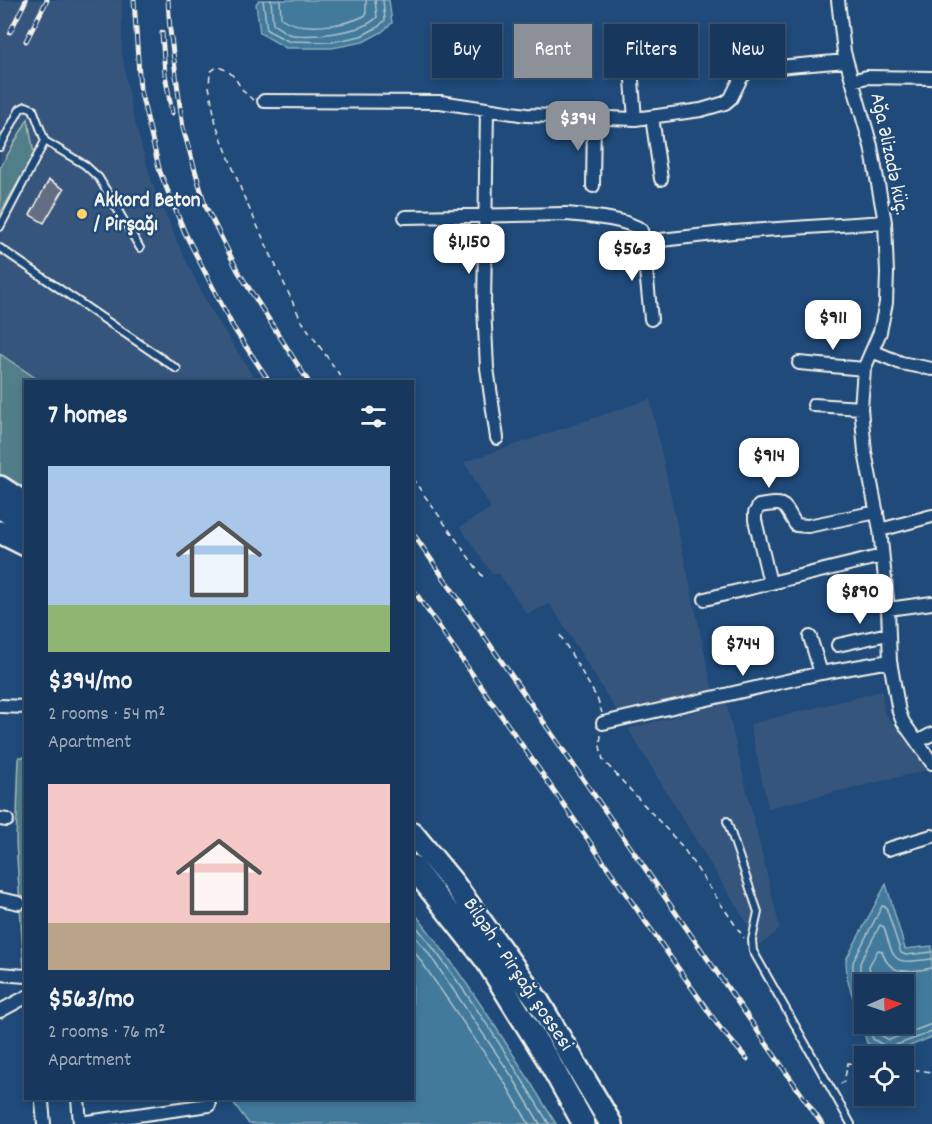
<!DOCTYPE html>
<meta charset="utf-8">
<style>
body{margin:0;font-family:Dekko,sans-serif;background:#244365;color:#f1f3f6;height:100vh;display:flex;flex-direction:column;font-size:22px;white-space:nowrap}
*{box-sizing:border-box;margin:0}
p{font-size:20px;color:#9eacbb}
.icon{flex:none;width:33px;height:33px;fill:none;stroke:currentColor;stroke-width:2;stroke-linecap:round;stroke-linejoin:round}
.map{position:relative;flex:1;overflow:hidden}
.side{position:absolute;left:24px;top:380px;width:390px;height:720px;display:flex;flex-direction:column;background:#17385c;border-radius:0px;box-shadow:0 3px 9px #0003,0 0 0 2px #365272}
.side>*{flex:none}
.guide{position:absolute;left:432px;top:24px;width:410px;height:54px;display:flex;gap:12px}
.needle{width:39px;rotate:88deg}
.fabs{position:absolute;left:854px;top:974px;display:grid;gap:12px}
.fabs a{display:grid;place-items:center;width:60px;height:60px;border-radius:0px;background:#17385c;box-shadow:0 3px 9px #0003,0 0 0 2px #365272;font-size:30px}
.price{position:absolute;translate:-50% -51px;padding:0 14px;border-radius:12px;background:#fff;color:#222;font-size:20px;line-height:39px;filter:drop-shadow(0 2px 3px #0008)}
.price::after{content:'';position:absolute;left:50%;top:36px;width:18px;height:14px;margin-left:-9px;background:inherit;clip-path:polygon(0 0,100% 0,50% 100%)}
.price.selected{background:#8c9099;color:#fff}
ul{padding:0;list-style:none}
li{display:grid;align-content:center;gap:12px;height:318px;padding:0 24px}
li span{display:grid;place-items:center;height:186px;border-radius:0px;color:#555}
li>.icon{margin-inline-start:auto}
span .icon{width:108px;height:108px;fill:#fffc;stroke-width:1}
li b{font-size:26px}
h2{display:flex;justify-content:space-between;align-items:center;height:72px;padding:0 24px;font-size:26px}
.chip{padding:0 21px;border-radius:0px;background:#17385c;box-shadow:0 3px 9px #0003,0 0 0 2px #365272;font-size:21px;line-height:54px}
.chip.selected{background:#8c9099;color:#fff}
.map>svg:first-child{display:block}
.built{fill:#34557d}
.green{fill:#517e88;stroke:#a2b8b8;stroke-width:1.5}
.water{fill:#427a9c;stroke:#89aaba;stroke-width:1.5;fill-rule:evenodd}
.lines{fill:none;stroke-linecap:round;stroke-linejoin:round}
.shore{stroke:#adc1ca;stroke-width:1.5}
.building{fill:#646e84;stroke:#f4f1e8;stroke-width:1.5}
.lane-casing{stroke:#f4f1e8;stroke-width:10}
.street-casing{stroke:#f4f1e8;stroke-width:16}
.highway-casing{stroke:#f4f1e8;stroke-width:26}
.path{stroke:#f4f1e8;stroke-width:1.5;stroke-dasharray:6 4.5;stroke-linecap:butt}
.lane{stroke:#1f4a7a;stroke-width:6}
.street{stroke:#1f4a7a;stroke-width:12}
.highway{stroke:#1f4a7a;stroke-width:21}
.rail-casing{stroke:#f4f1e8;stroke-width:5}
.rail{stroke:#1f4a7a;stroke-width:3;stroke-dasharray:9;stroke-linecap:butt}
.poi-dot{fill:#ffd166;stroke:#1f4a7a;stroke-width:2}
.labels{text-anchor:middle;dominant-baseline:central;stroke-width:5;stroke-linejoin:round;paint-order:stroke}
.street-label{font-size:21px;fill:#f4f1e8;stroke:#1f4a7a}
.poi-label{font-size:21px;font-weight:bold;fill:#f4f1e8;stroke:#1f4a7a;text-anchor:start}
</style>
<div class="map">
<svg width="932" height="1124" viewBox="0 0 932 1124">
<rect width="100%" height="100%" fill="#1f4a7a"/>
<filter id="ink" filterUnits="userSpaceOnUse"><feTurbulence type="fractalNoise" baseFrequency=".0167" numOctaves="2"/><feDisplacementMap in="SourceGraphic" scale="12" xChannelSelector="R" yChannelSelector="G"/><feConvolveMatrix kernelMatrix="1 2 1 2 8 2 1 2 1" color-interpolation-filters="sRGB"/></filter>
<g filter="url(#ink)">
<path class="built" d="M0,0H122V53L132,112L152,183L178,244L208,305L256,381H40L0,354Z
M650,399L713,692L618,713L550,604L527,614L499,574H492L460,527L491,508L464,462Z
M882,691L884,712L928,770L768,808L750,724Z
M726,703L780,929L760,945L628,729Z"/>
<path class="green" d="M28,119L34,154L0,214V168Z
M0,354L40,381H26L25,494L0,477Z
M19,757H26L25,970H24L16,842Z"/>
<path class="water" d="M259,0H389L392,23L382,32L363,42L332,48H286L260,33L256,4Z
M886,884L905,949L932,946V1037L888,1055L867,1043L847,978L846,960ZM864,984H903V1023H864Z
M413,911C466,978 512,1051 556,1124H249L230,1098H412Z"/>
<g class="lines">
<path class="shore" d="M263,0L267,30L288,41L332,42L361,36L378,27L385,20L383,0
M271,0L273,24C278,27 284,32 289,34C307,39 365,32 377,17L375,0
M280,0L281,18C300,32 346,26 366,15V0
M412,921C463,984 507,1054 549,1124
M412,933L427,951L513,1078L540,1124
M412,948L505,1083L529,1124
M872,984L869,966L878,950L882,951C890,978 910,971 932,968
M864,987L860,975V963L880,925L884,927C895,964 893,964 932,959
M864,1012L853,977V962L882,906L886,907L901,953L906,955L932,952
M867,1023L873,1039L888,1048L932,1032
M875,1023L879,1034L889,1040L932,1024"/>
</g>
<path class="building" d="M49,180L64,189L44,223L30,215Z"/>
<g class="lines">
<defs>
<path id="lane" d="M45,141L85,165L99,178L140,248
M0,147L20,109L26,106L33,109L45,141L0,227
M0,248L177,369
M727,821L758,912L752,940L753,951L851,1124"/>
<path id="street" d="M838,0L844,52L871,146L885,222L887,273L886,303L880,332L864,369L861,408L865,452L880,530L888,609L890,661L899,712L903,722L932,763
M631,67L635,119
M852,81L867,77L932,78
M264,101L440,102L526,115L635,119L701,110L725,103L731,98L741,78L747,72L754,69L846,61
M487,110L484,306L487,368L497,438
M652,117L661,179
M593,186L594,117
M405,217L566,214C586,216 625,218 641,230L643,242L733,232L885,222
M643,242L651,319
M872,351L901,363L932,369
M799,363L864,369
M814,405L861,408
M880,530L932,516
M770,583L755,520V513L759,506C786,502 782,502 796,525L808,526L877,512
M705,599L882,556
M888,609L932,603
M810,637L821,673
M838,645L888,634
M0,706L26,707
M603,723L821,673L890,661
M917,742L932,734
M0,819L7,820
M888,849L932,836
M0,899L19,903
M0,974L26,976
M0,1011L26,997
M78,1098L80,1124
M42,1102L44,1124
M80,1123L209,1105"/>
<path id="highway" d="M0,487L26,504
M0,508L26,522
M0,532L26,545
M412,833L454,884L538,1001L611,1124
M412,866L486,960L547,1058L584,1124"/>
</defs>
<use href="#lane" class="lane-casing"/>
<use href="#street" class="street-casing"/>
<use href="#highway" class="highway-casing"/>
<path class="path" d="M254,100C235,89 240,72 217,67L210,72L209,86L216,124L244,197L301,320L344,381
M412,478L485,580
M560,635L597,698L602,713
M601,735L600,746L603,760L681,845L744,938
M903,1068L932,1072
M840,1084L844,1082L848,1063L864,1064"/>
<use href="#lane" class="lane"/>
<use href="#street" class="street"/>
<use href="#highway" class="highway"/>
<defs>
<path id="rail" d="M134,0L140,89L160,172L185,233L233,327L269,381
M168,0L170,30L183,128L205,205L238,271L308,381
M10,32L26,0
M162,33L165,74L172,113
M26,41L47,0
M412,532L822,1124
M412,588L720,1028L747,1059"/>
</defs>
<use href="#rail" class="rail-casing"/>
<use href="#rail" class="rail"/>
</g>
</g>
<circle class="poi-dot" cx="82" cy="214" r="6"/>
<g class="labels">
<g class="street-label">
<text transform="translate(888 154) rotate(78)">Ağa Əlizadə küç.</text>
<text transform="translate(517 975) rotate(56)">Bilgəh - Pirşağı şossesi</text>
</g>
<g class="poi-label">
<text x="94" y="202">Akkord Beton<tspan x="94" dy="24">/ Pirşağı</tspan></text>
</g>
</g>
</svg>
<div class="fabs">
<a><svg class="needle" viewBox="-14 -14 28 28"><path d="M0-13l5 13h-10z" fill="#e53935"/><path d="M0 13l5-13h-10z" fill="#9eacbb"/></svg></a>
<a><svg class="icon" aria-label="locate" viewBox="0 0 24 24"><circle cx="12" cy="12" r="6"/><path d="M12 2v4M12 18v4M2 12h4M18 12h4"/></svg></a>
</div>
<b class="price selected" style="left:578px;top:152px">$394</b>
<b class="price" style="left:469px;top:275px">$1,150</b>
<b class="price" style="left:632px;top:282px">$563</b>
<b class="price" style="left:833px;top:351px">$911</b>
<b class="price" style="left:769px;top:489px">$914</b>
<b class="price" style="left:860px;top:625px">$890</b>
<b class="price" style="left:743px;top:677px">$744</b>
<div class="guide">
<a class="chip">Buy</a>
<a class="chip selected">Rent</a>
<a class="chip">Filters</a>
<a class="chip">New</a>
</div>
<section class="side">
<h2>7 homes<svg class="icon" aria-label="filters" viewBox="0 0 24 24"><path d="M4 7h16M4 17h16"/><circle cx="9" cy="7" r="2"/><circle cx="15" cy="17" r="2"/></svg></h2>
<ul>
<li><span style="background:linear-gradient(#a9c7e8 75%,#8fb573 0)"><svg class="icon" aria-label="home" viewBox="0 0 24 24"><path d="M3 11l9-7 9 7M6 9v11h12V9"/></svg></span><div><b>$394/mo</b><p>2 rooms · 54 m²</p><p>Apartment</p></div></li>
<li><span style="background:linear-gradient(#f6c9c9 75%,#b9a48a 0)"><svg class="icon" aria-label="home" viewBox="0 0 24 24"><path d="M3 11l9-7 9 7M6 9v11h12V9"/></svg></span><div><b>$563/mo</b><p>2 rooms · 76 m²</p><p>Apartment</p></div></li>
</ul>
</section>
</div>
